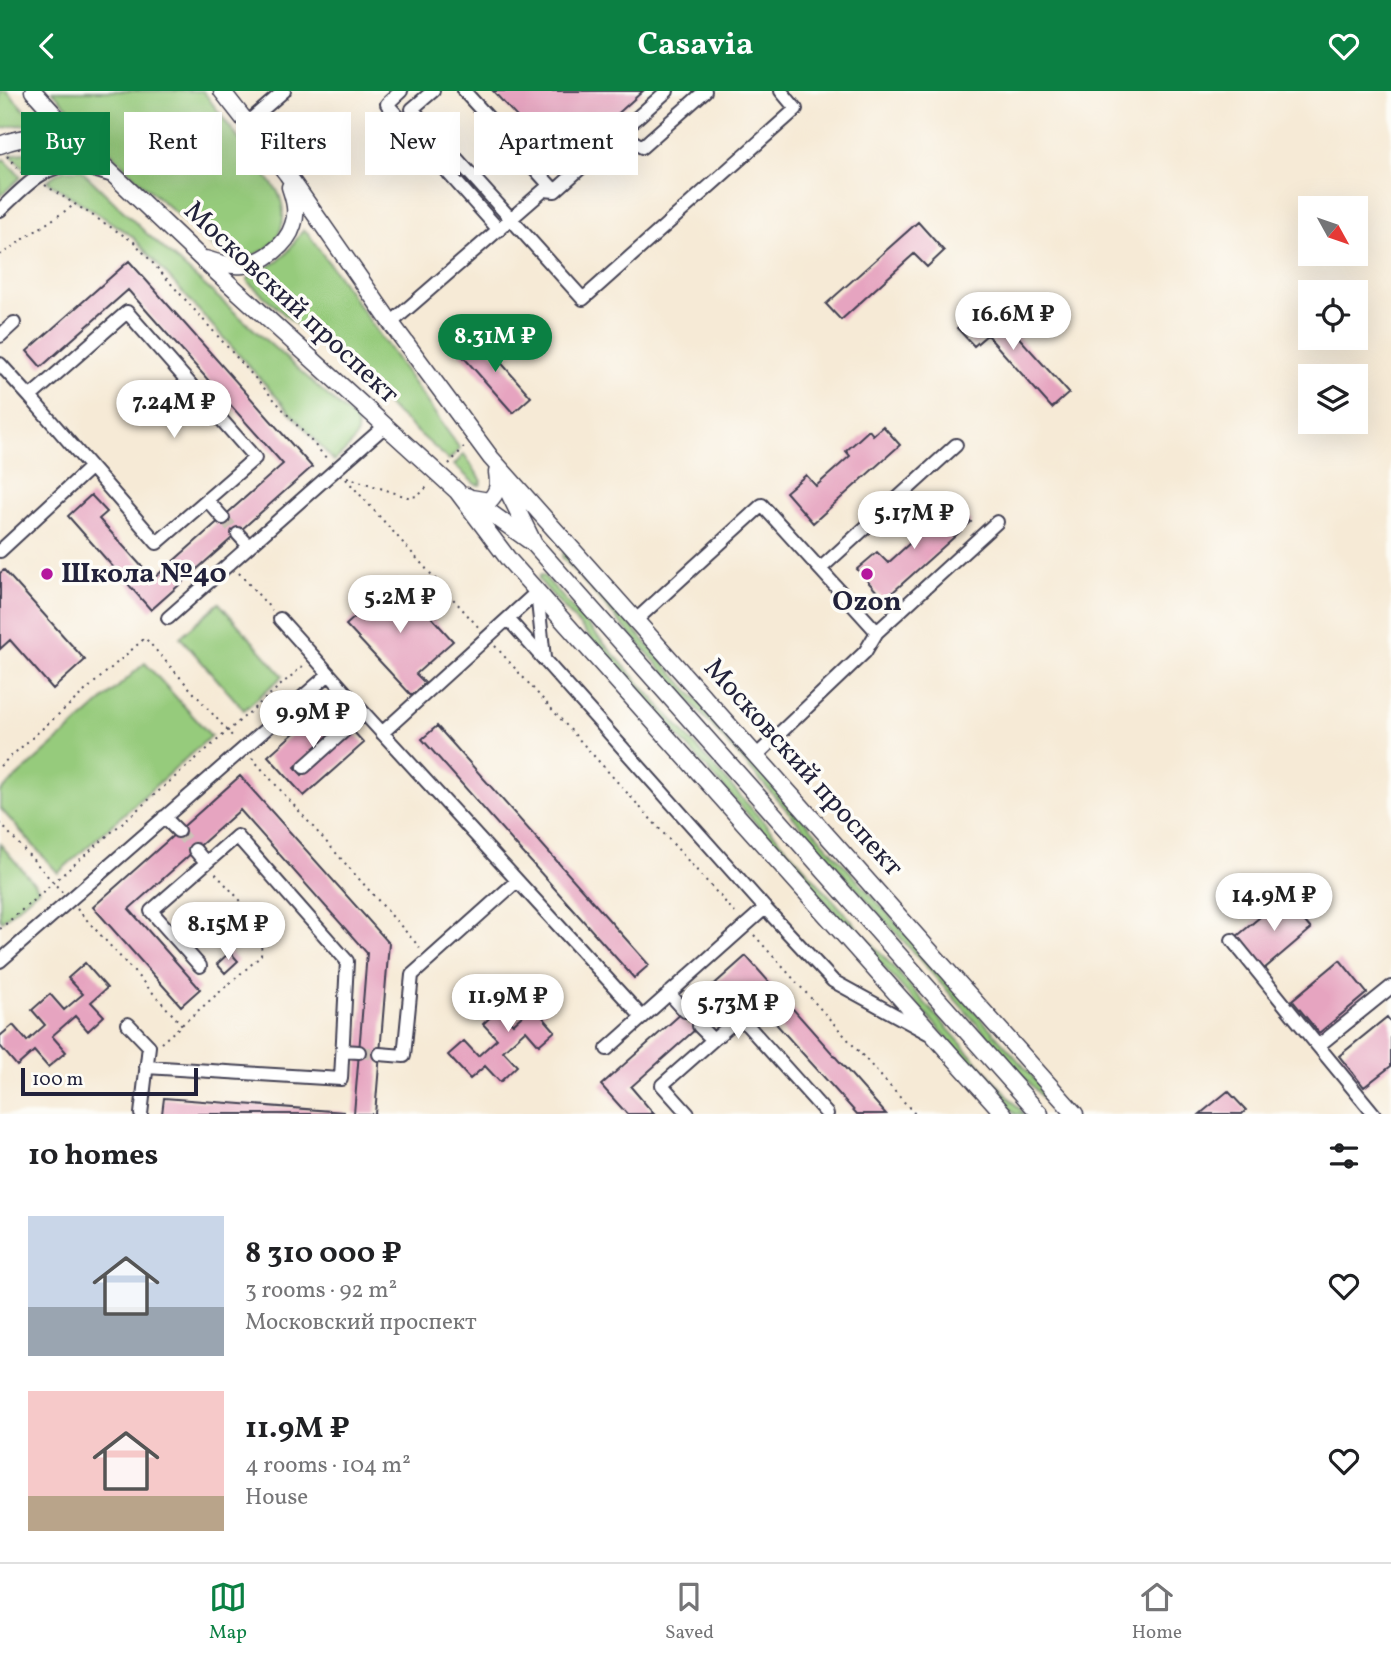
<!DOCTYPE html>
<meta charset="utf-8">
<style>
body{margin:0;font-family:Vollkorn,serif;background:#f6f6f6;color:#202124;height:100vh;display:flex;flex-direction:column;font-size:26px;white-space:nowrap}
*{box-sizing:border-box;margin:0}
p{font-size:23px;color:#757577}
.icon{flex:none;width:38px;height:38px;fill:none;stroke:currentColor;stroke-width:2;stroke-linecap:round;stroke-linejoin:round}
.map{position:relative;height:1023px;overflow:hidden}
.panel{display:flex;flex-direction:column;background:#fff;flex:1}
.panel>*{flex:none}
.guide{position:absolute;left:21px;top:21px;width:700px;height:63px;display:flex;gap:14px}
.needle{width:46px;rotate:130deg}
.tools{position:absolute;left:1298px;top:105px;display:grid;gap:14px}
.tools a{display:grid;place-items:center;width:70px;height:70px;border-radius:0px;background:#fff;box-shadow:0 7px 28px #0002;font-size:35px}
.scale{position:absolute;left:21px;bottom:18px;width:177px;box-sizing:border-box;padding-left:7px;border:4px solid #22223b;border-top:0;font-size:19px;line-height:24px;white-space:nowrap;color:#22223b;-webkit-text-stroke:5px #fdfcf7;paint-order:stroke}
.price{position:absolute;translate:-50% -60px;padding:0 16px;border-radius:24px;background:#fff;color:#222;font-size:23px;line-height:46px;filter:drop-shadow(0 2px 4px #0008)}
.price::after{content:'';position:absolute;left:50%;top:42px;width:21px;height:16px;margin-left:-10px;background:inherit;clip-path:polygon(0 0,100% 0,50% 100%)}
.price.active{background:#0b8043;color:#fff}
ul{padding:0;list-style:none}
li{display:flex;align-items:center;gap:21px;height:175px;padding:0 28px}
li span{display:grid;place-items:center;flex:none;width:196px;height:140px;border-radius:0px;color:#555}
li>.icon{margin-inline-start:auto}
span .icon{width:84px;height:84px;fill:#fffc;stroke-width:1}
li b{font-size:30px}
h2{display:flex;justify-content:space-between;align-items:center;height:84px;padding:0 28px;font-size:30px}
.chip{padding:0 24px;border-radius:0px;background:#fff;box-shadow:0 7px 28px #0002;font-size:24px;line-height:63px}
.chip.active{background:#0b8043;color:#fff}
header{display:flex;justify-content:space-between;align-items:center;height:91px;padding:0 28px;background:#0b8043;color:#fff;font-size:32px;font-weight:700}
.dock{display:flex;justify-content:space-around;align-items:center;height:98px;border-top:2px solid #e0e0e0;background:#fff;font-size:19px;color:#757577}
.dock a{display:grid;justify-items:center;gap:4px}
.dock .active{color:#0b8043}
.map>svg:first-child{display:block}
.green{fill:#96cb7c;stroke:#5c765c;stroke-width:2}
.building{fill:#e6a4c0}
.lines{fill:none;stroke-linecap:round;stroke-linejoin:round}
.minor-tunnel{stroke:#ccc2b7;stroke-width:12;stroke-dasharray:12 6;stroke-linecap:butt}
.minor-casing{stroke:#424052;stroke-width:16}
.major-casing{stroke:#424052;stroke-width:19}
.path{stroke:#424052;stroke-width:2;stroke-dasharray:2 5;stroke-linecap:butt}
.minor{stroke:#fff;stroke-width:12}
.major{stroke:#fff;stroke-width:16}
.poi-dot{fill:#b5179e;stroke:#fdfcf7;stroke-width:2.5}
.labels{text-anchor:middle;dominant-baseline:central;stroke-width:7;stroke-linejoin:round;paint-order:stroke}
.street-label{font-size:28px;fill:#22223b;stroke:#fdfcf7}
.poi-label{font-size:28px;font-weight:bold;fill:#22223b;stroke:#fdfcf7;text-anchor:start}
</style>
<header><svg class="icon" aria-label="back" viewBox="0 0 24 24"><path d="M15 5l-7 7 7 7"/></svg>Casavia<svg class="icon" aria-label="heart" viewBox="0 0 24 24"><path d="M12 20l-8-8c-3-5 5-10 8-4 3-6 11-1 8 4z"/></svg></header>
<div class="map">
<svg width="1391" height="1023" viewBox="0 0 1391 1023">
<rect width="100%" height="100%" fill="#fdfcf7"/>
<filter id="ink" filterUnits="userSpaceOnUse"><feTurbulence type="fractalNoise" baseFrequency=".0143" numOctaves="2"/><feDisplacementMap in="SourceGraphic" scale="14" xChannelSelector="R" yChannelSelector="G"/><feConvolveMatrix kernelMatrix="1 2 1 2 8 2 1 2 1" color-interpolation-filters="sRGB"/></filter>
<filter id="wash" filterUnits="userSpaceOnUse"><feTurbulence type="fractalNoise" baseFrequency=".00686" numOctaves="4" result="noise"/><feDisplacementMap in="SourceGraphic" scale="28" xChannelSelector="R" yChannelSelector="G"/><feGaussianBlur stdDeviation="1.57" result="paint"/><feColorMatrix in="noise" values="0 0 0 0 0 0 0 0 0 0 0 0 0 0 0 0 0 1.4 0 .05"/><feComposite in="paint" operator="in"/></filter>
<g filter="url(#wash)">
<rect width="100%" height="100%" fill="#f6ead6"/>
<path class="green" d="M0,0H7L39,35L16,34L0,38Z
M52,0H203L278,101C297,143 261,178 219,161L135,86Z
M34,60L64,65L73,71L48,73L27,81L11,64Z
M4,68L21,86L0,105V70Z
M65,79H81L145,141L355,329C364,347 346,359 334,370L132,145L47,90L56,83Z
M303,139L307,141L460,358L449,369L248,191V187L277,171L286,163Z
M464,363L482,390L480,394L475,393L454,374Z
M563,462H566L1066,1023H1057L562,466Z
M541,484L544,485L1024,1023H1015L539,489V486Z
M219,512L283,585L244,619L180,546Z
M145,572L211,645L58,782L0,717V701Z
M0,753L39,798L2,830L0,827Z"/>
<g id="blocks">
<path class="building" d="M493,0H643L561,74Z
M918,131L944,160L927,176L914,163L841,229L826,213Z
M129,170L312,376L151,519L68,425L91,404L107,421L99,428L153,488L283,373L128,199L41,276L27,260Z
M986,210L1069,302L1052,317L987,244L974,255L957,237Z
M509,227L528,247L519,255L500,235Z
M477,244L531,306L513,322L459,261Z
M883,335L900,354L813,432L786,401L806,384L816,395L850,365L846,360L869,339L873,344Z
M955,412L971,431L884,509L857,478L877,461L888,472L921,442L917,437L940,416L945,421Z
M4,479L85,569L53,598L10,549L0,558V482Z
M397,488L453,550L416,583L425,592L412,605L346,534Z
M307,609L318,620L323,616L340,635L295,676L302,684L352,639L364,652L304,705L268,665L311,627L300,616Z
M437,635L649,874L634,887L422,648Z
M240,685L389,852L375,1023H354L367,862L240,719L129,818L200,898L181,915L93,816Z
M1284,806L1311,838L1264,878L1236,846Z
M230,861L238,870L225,882L217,873Z
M746,865L886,1023H857L743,896L631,996L654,1023H627L601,994Z
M1340,869L1367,902L1319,942L1292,909Z
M85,872L107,897L91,911L104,925L88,940L75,925L52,945L66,961L48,976L34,960L17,975L0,955V945L13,934L27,950L45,934L32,919L50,903L64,919L83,903L68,887Z
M535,885L557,910L541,924L555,940L539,954L526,939L503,960L517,975L500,991L485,975L470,988L448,964L464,950L478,965L497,948L483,933L499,918L513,933L533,915L518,899Z
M1387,926L1391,931V975L1364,996L1339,965Z
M1228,1000L1246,1019L1242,1023H1200Z
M164,1007L344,1021V1023H162Z"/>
</g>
</g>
<g filter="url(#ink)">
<use href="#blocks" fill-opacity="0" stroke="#424052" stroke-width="2"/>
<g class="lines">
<path class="minor-tunnel" d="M223,427L238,443
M178,740L195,759
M685,920L699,935
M359,961L379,963"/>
<defs>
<path id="minor" d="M401,0L387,13L499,139
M433,0L412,18L583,208L796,18L781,0
M464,0L555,100
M247,32L284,0
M620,42L642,56L705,0
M0,119C22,99 45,70 78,75C91,78 103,82 116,86
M127,221L255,367L157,452L30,306Z
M391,232L544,99L555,100L667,0
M0,245L14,232
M0,273L30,306
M207,409L223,427
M238,443L249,455
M0,460L91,376
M820,478L956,354
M537,501L544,567
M168,527L385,335
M280,528L364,622L642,926
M508,528L765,817L833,890L928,942
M636,529L762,414L877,541L997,431
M382,642L537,501
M756,665L865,561L877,541
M304,676L364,622
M164,726L178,740
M195,759L206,772
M1232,849L1318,955
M0,870L329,583
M669,902L685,920
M128,933L149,955L141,1023
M699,935L713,949L740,926L827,1023
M607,958L765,817
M343,960L359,961
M379,963L404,965L412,884L517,790
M146,976L341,988L347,870L237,745L151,820L200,875
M688,1023L662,994L713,949
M1374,1023L1318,955L1391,896"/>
<path id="major" d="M33,0L81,53L201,167L457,400L509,469L1004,1023
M222,0L287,83L391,232L491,367L1075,1023
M0,54C30,42 50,46 81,53
M205,168C218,172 229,175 243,174C263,172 287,154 293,134C298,121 294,108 290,96
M501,386L533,451
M467,405L534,453L1040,1023
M471,407L489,410C498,401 499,394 497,381"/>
</defs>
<use href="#minor" class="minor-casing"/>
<use href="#major" class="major-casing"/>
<path class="path" d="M7,65L22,82
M45,94L134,151L328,369
M0,164L74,114
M449,373L464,356
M347,386L407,406L418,405L428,395
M346,388L480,538
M239,482L272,519
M495,555L737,824
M252,667L422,859
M0,675L145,547L234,647
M0,732L62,801
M77,818L182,934
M0,838L305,573
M754,844L915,1023
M161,952L261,865L262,833L214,781"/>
<use href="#minor" class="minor"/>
<use href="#major" class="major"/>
</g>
</g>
<g class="poi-dot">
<circle cx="47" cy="483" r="7"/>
<circle cx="867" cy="483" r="7"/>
</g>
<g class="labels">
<g class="street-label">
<text transform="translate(291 212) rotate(43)">Московский проспект</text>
<text transform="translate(803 677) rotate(48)">Московский проспект</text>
</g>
<g class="poi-label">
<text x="61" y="483">Школа №40</text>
<text x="867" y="511" text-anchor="middle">Ozon</text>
</g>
</g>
</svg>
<div class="tools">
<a><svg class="needle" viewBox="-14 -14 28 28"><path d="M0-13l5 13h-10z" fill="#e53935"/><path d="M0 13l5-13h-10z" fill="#757577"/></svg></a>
<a><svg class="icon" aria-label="locate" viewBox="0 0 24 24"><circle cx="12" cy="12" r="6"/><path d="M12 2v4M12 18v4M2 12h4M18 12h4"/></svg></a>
<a><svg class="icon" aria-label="layers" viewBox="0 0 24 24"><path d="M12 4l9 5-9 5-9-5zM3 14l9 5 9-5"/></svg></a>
</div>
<div class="scale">100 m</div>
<b class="price" style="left:1013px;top:261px">16.6M ₽</b>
<b class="price active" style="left:495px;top:283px">8.31M ₽</b>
<b class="price" style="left:174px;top:349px">7.24M ₽</b>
<b class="price" style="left:914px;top:460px">5.17M ₽</b>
<b class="price" style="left:400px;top:544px">5.2M ₽</b>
<b class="price" style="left:313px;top:659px">9.9M ₽</b>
<b class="price" style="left:1274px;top:842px">14.9M ₽</b>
<b class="price" style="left:228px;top:871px">8.15M ₽</b>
<b class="price" style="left:508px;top:943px">11.9M ₽</b>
<b class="price" style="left:738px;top:950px">5.73M ₽</b>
<div class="guide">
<a class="chip active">Buy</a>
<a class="chip">Rent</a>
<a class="chip">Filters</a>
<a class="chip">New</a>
<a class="chip">Apartment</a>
</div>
</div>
<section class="panel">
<h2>10 homes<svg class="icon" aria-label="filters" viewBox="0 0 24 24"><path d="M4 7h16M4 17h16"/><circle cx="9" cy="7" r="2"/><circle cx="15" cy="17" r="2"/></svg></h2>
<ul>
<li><span style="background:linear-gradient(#c9d6e8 65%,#9aa5b1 0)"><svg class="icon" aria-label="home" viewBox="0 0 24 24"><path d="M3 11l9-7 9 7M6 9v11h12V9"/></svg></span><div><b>8 310 000 ₽</b><p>3 rooms · 92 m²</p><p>Московский проспект</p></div><svg class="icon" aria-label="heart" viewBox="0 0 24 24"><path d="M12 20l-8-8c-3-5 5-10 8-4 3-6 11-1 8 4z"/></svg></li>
<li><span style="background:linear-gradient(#f6c9c9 75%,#b9a48a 0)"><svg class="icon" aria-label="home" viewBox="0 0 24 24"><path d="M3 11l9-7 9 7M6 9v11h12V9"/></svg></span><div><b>11.9M ₽</b><p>4 rooms · 104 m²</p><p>House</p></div><svg class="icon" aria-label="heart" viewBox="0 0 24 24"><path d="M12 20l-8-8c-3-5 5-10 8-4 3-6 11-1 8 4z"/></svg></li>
</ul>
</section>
<nav class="dock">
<a class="active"><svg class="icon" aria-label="map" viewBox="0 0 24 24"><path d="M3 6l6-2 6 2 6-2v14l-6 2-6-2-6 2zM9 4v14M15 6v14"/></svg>Map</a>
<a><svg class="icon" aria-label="saved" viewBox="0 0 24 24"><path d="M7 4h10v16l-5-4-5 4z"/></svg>Saved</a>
<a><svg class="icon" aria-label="home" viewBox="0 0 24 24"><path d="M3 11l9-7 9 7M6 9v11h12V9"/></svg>Home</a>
</nav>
